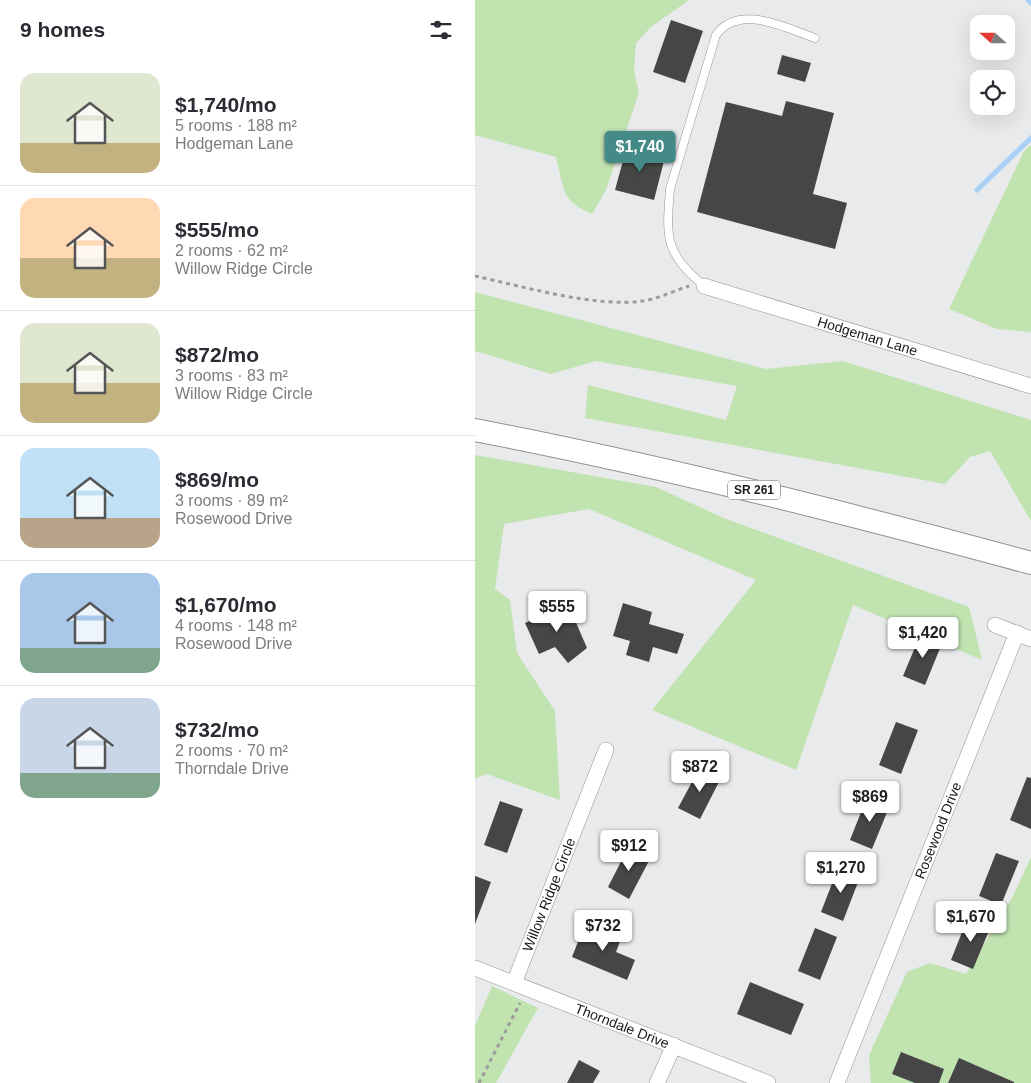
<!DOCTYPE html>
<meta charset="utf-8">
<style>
body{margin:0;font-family:Arial,sans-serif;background:#f2f2f3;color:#2b2b33;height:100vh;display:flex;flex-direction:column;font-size:19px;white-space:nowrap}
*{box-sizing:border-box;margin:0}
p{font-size:16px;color:#7c7c81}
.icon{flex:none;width:28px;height:28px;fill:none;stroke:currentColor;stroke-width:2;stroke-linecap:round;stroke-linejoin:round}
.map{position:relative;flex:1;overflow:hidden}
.details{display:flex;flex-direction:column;background:#fff;width:475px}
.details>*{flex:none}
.needle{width:32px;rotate:291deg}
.controls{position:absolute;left:495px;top:15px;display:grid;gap:10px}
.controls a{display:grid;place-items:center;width:45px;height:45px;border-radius:10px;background:#fff;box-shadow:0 5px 20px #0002;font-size:25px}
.price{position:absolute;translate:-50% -42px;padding:0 11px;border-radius:5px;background:#fff;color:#222;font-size:16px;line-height:32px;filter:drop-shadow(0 1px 2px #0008)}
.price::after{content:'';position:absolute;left:50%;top:30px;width:15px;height:11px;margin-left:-8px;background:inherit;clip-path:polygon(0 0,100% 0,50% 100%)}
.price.on{background:#448b87;color:#fff}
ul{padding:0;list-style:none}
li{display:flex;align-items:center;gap:15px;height:125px;padding:0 20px}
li+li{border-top:1px solid #e1e1e2}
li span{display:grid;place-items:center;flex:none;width:140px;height:100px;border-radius:15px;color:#555}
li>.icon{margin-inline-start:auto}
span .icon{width:60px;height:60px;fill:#fffc;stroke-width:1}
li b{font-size:21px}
h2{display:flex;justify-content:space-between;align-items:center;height:60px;padding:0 20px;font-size:21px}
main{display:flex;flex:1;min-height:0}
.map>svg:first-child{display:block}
.green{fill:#c0e3b0}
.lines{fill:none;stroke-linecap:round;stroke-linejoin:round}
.stream{stroke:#a8d0f4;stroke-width:5}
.building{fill:#474646}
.service-casing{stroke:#919192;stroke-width:9}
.minor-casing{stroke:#919192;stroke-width:16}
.primary-casing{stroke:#919192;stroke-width:24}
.path{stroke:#9b9c9d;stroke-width:3;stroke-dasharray:4 4;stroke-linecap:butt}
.service{stroke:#fff;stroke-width:8}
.minor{stroke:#fff;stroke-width:15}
.primary{stroke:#fff;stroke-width:22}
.labels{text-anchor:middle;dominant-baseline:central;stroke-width:5;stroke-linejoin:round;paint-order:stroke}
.shield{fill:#fff;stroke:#5d5d5e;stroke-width:1}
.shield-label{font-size:12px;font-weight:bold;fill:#181819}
.street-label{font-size:14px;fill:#181819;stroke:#fff}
</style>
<main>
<section class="details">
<h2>9 homes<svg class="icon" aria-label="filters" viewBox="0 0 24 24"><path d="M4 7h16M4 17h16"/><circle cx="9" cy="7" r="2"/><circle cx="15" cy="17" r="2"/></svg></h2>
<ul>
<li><span style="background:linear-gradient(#dfe7d0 70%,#c2b280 0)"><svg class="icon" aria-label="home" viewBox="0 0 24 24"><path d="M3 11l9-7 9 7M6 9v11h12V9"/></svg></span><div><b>$1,740/mo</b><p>5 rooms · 188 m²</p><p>Hodgeman Lane</p></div></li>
<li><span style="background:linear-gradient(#ffd9b3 60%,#c2b280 0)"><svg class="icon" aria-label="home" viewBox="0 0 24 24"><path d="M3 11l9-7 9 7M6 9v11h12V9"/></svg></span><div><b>$555/mo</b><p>2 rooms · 62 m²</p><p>Willow Ridge Circle</p></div></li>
<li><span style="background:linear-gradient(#dfe7d0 60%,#c2b280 0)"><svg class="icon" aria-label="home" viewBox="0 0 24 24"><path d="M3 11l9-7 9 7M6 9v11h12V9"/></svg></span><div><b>$872/mo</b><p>3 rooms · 83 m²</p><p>Willow Ridge Circle</p></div></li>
<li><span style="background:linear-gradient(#bfe0f5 70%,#b9a48a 0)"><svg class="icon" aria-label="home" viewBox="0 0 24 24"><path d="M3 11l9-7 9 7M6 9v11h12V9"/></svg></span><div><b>$869/mo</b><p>3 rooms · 89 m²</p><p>Rosewood Drive</p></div></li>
<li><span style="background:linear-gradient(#a9c7e8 75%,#7fa58c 0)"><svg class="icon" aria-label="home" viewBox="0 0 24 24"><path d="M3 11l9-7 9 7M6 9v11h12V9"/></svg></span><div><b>$1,670/mo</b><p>4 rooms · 148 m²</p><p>Rosewood Drive</p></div></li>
<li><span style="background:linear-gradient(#c9d6e8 75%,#7fa58c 0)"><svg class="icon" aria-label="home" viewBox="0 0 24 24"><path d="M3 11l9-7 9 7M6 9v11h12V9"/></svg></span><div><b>$732/mo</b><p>2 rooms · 70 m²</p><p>Thorndale Drive</p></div></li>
</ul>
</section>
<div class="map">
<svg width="556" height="1083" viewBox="0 0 556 1083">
<rect width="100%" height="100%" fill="#e9eaeb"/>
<path class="green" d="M0,0H214L176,27L161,43L159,70L164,93L131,190L117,214C85,201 89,187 81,157L0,135Z
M556,145V332L522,329L474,309L549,151Z
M0,292L291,369L368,361L556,420V521L515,451L495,457L470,484L110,418L113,385L251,420L262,386L121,361L76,374L0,351Z
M0,455L181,487L251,519L494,607L507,660L378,605L321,770L177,710L281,580L114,509L29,524L20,589L35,600L42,653L80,711L85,800L12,774L0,779Z
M556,857V1083H396L394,1055L432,972L455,963L491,974L538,896Z
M17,986L63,1008L21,1083H0V1026Z"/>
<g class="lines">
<path class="stream" d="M553,0L556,3
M502,190L556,138"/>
</g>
<path class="building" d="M196,20L228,31L210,83L178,72Z
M307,55L336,63L330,82L302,74Z
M311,101L359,113L338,194L372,203L360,249L222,212L251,102L307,116Z
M152,146L190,157L179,200L140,190Z
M148,603L177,612L174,624L209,634L202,654L178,647L174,662L151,655L155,641L138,636Z
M93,604L112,648L93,663L80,647L64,654L50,623Z
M446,633L468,641L450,685L428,676Z
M421,722L443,730L426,774L404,765Z
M225,767L246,778L225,819L203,808Z
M552,777L556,778V829L535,820Z
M392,797L415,805L397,849L375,840Z
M25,801L48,809L32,853L9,845Z
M154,846L176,857L154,899L133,887Z
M521,853L544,861L526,905L504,896Z
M363,868L385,877L368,921L346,912Z
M0,876L16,882L0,924Z
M493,917L516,926L498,969L476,960Z
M110,924L146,939L141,952L160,960L152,980L97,957Z
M340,928L362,937L345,980L323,971Z
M275,982L329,1004L316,1035L262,1014Z
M426,1052L469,1069L464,1083H440L417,1074Z
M484,1058L539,1082V1083H473Z
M104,1060L125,1071L118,1083H92Z"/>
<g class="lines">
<defs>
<path id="service" d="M229,286C190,253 191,238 195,189L241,35C264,3 311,28 340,38"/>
<g id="minor">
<path id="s1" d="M229,286L556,386"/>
<path d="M520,625L556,639"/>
<path id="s2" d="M0,968L293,1083"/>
<path id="s3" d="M39,983L131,750"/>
<path d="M182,1083L199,1045"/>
<path id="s4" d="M362,1083L542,633"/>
</g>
<path id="primary" d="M0,430C187,466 372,513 556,563"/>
</defs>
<use href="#service" class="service-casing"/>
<use href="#minor" class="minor-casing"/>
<use href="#primary" class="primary-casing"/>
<path class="path" d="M0,276C46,286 122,308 167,301C183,299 198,291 214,286
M4,1083L45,1003"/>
<use href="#service" class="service"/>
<use href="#minor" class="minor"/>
<use href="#primary" class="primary"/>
</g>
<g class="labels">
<rect class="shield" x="253" y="480.5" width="52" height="19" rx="4"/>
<g class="shield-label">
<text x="279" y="490">SR 261</text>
</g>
<g class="street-label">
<text stroke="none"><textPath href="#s1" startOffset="171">Hodgeman Lane</textPath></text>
<text stroke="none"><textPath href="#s4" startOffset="272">Rosewood Drive</textPath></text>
<text stroke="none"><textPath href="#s3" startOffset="95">Willow Ridge Circle</textPath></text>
<text stroke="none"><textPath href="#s2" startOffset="158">Thorndale Drive</textPath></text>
</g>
</g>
</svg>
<div class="controls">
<a><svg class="needle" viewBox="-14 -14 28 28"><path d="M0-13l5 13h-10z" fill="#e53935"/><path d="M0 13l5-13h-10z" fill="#7c7c81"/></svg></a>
<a><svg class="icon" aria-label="locate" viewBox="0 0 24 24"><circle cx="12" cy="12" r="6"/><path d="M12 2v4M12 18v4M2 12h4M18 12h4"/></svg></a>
</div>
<b class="price on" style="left:165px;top:173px">$1,740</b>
<b class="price" style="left:82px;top:633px">$555</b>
<b class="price" style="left:448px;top:659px">$1,420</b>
<b class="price" style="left:225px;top:793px">$872</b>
<b class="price" style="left:395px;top:823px">$869</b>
<b class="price" style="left:154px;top:872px">$912</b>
<b class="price" style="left:366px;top:894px">$1,270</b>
<b class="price" style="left:496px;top:943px">$1,670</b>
<b class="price" style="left:128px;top:952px">$732</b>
</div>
</main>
